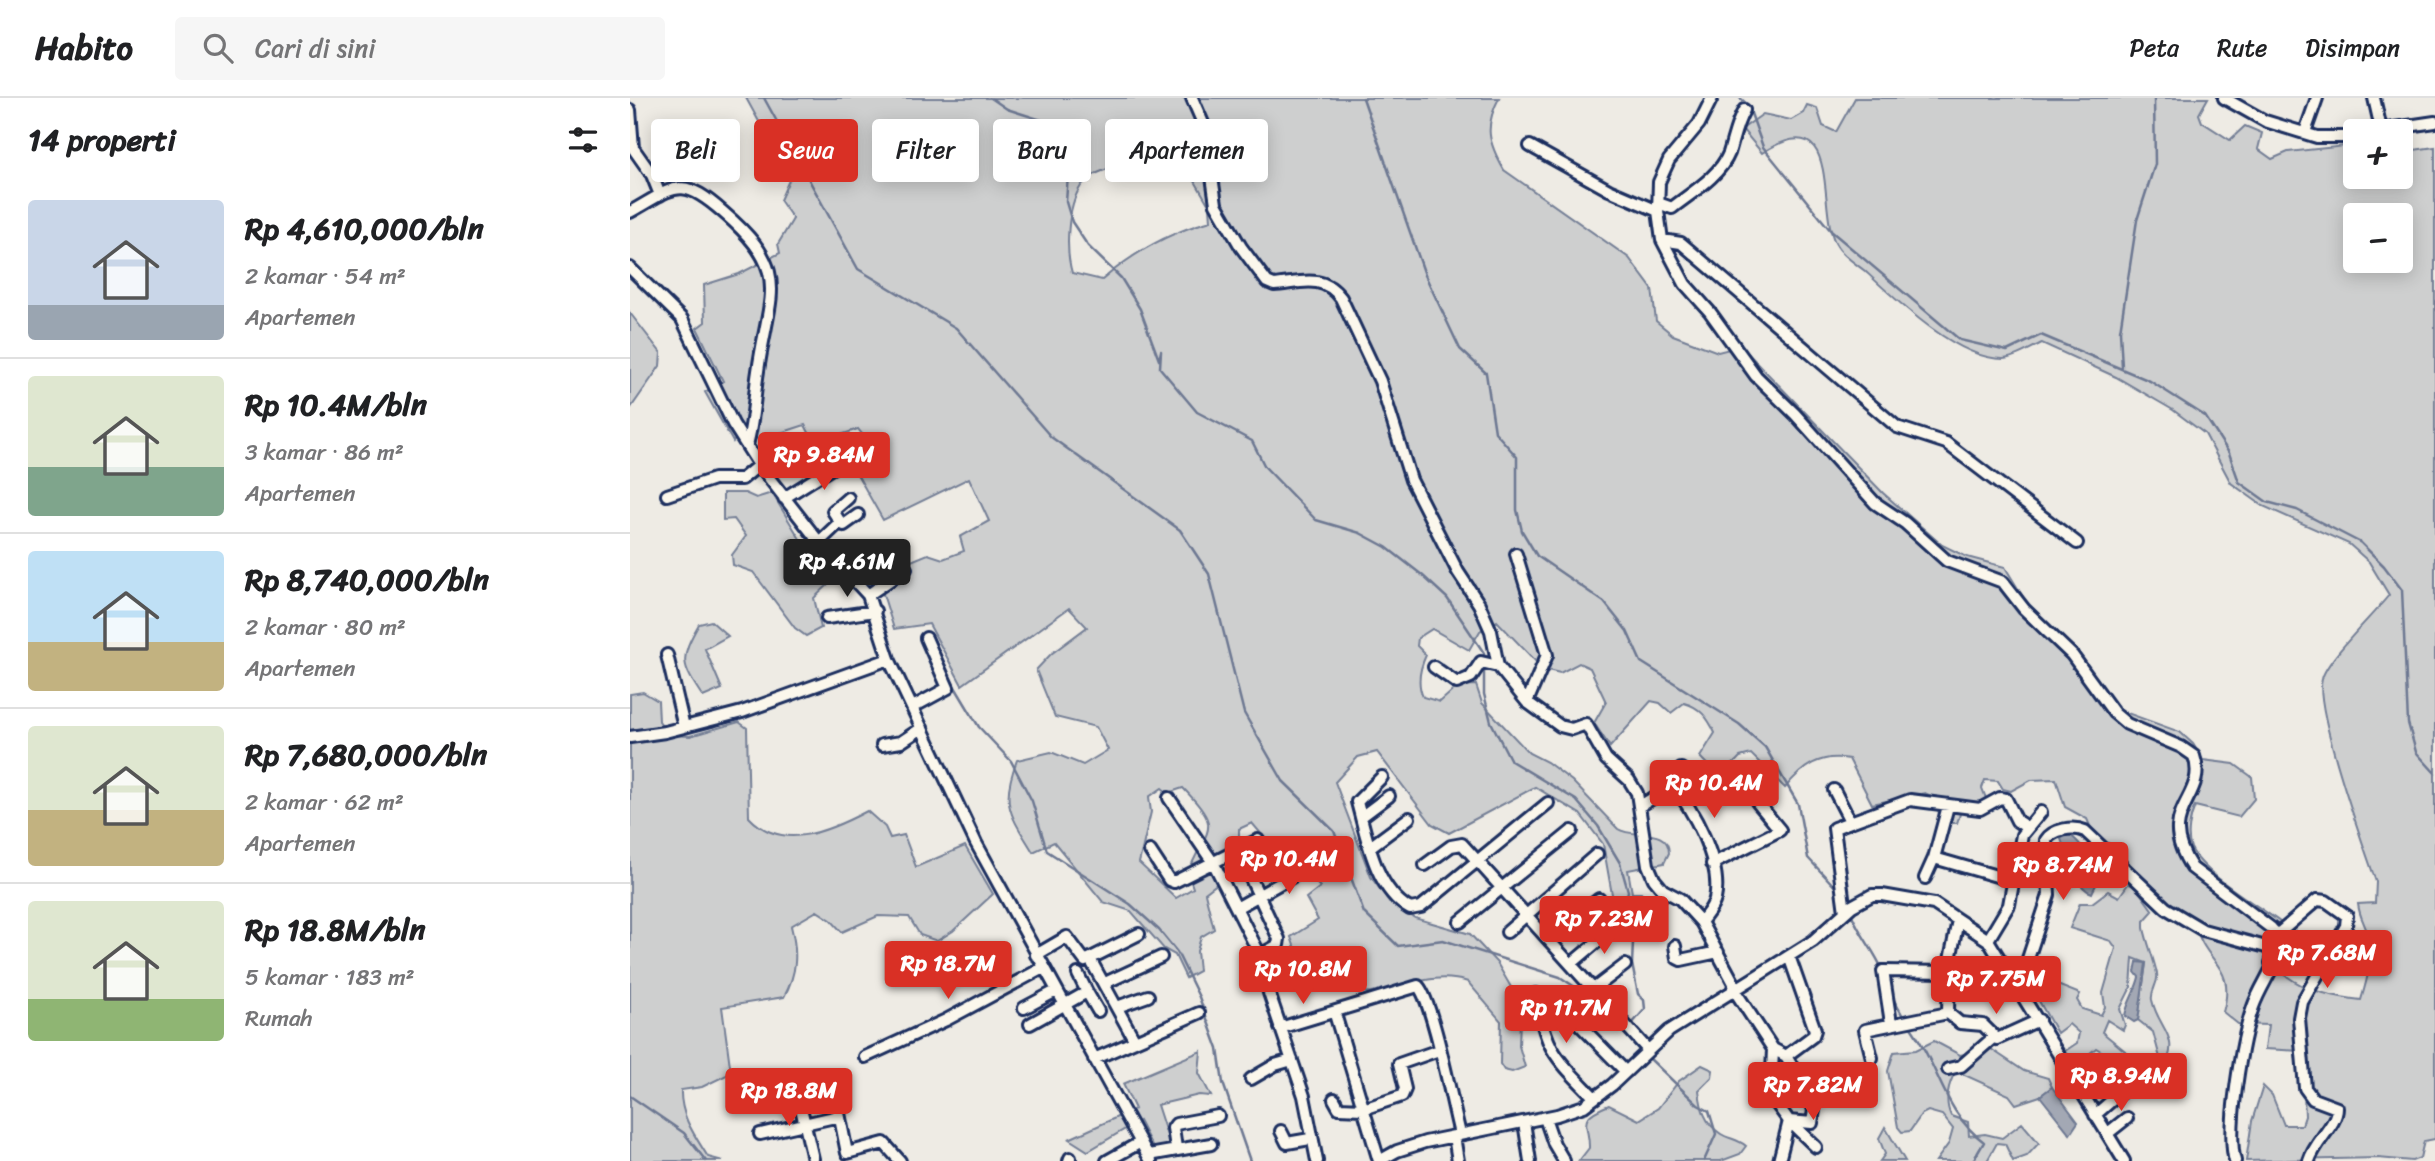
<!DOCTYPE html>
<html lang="id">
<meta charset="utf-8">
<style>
body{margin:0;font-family:Sriracha,sans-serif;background:#f6f6f6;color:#202124;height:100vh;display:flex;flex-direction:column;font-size:26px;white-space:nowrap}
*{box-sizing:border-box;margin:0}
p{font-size:23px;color:#757577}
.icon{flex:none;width:38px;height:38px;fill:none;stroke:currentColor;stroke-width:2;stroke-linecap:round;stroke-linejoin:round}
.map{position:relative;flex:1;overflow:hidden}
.drawer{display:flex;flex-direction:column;background:#fff;width:630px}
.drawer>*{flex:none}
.hud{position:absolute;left:21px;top:21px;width:665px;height:63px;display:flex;gap:14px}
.controls{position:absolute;left:1713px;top:21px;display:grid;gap:14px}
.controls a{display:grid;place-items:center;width:70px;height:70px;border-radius:7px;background:#fff;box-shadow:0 4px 18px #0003;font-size:35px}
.price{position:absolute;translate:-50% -60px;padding:0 16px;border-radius:7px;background:#d93025;color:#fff;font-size:23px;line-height:46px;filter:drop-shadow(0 2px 4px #0008)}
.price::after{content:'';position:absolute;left:50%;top:42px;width:21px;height:16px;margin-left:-10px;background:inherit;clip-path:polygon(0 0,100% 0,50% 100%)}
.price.on{background:#222;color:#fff}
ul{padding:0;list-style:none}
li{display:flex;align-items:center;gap:21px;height:175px;padding:0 28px}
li+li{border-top:2px solid #e0e0e0}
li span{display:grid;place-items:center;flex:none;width:196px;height:140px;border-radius:7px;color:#555}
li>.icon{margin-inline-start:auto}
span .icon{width:84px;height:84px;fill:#fffc;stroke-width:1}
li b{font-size:30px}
h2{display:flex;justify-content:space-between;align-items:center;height:84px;padding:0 28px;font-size:30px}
.pill{padding:0 24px;border-radius:7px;background:#fff;box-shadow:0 4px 18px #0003;font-size:24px;line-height:63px}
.pill.on{background:#d93025;color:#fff}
header{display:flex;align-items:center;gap:42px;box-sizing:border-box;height:98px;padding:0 35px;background:#fff;border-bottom:2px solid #e0e0e0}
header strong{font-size:33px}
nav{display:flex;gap:38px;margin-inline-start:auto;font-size:24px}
.search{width:490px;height:63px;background:#f6f6f6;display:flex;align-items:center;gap:18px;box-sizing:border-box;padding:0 24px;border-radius:7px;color:#757577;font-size:26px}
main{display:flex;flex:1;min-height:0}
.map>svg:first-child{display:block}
.green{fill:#cecfcf;stroke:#747f96;stroke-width:2;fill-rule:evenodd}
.water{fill:#a3a8b4;stroke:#6d7892;stroke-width:2}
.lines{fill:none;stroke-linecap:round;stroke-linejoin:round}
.stream{stroke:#6d7892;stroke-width:2.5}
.minor-casing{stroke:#1b2f5e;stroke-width:16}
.minor{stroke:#fbf7ec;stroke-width:10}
</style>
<header>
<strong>Habito</strong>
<div class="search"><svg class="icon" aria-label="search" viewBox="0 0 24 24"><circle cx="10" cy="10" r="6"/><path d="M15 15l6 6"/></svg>Cari di sini</div>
<nav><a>Peta</a><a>Rute</a><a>Disimpan</a></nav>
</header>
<main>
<section class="drawer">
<h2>14 properti<svg class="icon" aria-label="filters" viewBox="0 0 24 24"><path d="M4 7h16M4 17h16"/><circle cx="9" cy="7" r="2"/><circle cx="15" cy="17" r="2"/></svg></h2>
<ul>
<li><span style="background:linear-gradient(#c9d6e8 75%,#9aa5b1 0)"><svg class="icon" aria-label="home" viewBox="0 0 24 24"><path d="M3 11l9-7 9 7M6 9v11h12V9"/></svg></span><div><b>Rp 4,610,000/bln</b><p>2 kamar · 54 m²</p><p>Apartemen</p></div></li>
<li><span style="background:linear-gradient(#dfe7d0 65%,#7fa58c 0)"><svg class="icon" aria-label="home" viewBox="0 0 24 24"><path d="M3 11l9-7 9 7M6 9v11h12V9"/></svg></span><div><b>Rp 10.4M/bln</b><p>3 kamar · 86 m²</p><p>Apartemen</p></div></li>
<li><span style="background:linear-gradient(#bfe0f5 65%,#c2b280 0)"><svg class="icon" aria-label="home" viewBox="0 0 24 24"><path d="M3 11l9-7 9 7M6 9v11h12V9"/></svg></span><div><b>Rp 8,740,000/bln</b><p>2 kamar · 80 m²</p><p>Apartemen</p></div></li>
<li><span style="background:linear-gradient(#dfe7d0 60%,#c2b280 0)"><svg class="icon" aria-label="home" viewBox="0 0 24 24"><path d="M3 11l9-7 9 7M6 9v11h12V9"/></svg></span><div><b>Rp 7,680,000/bln</b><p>2 kamar · 62 m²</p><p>Apartemen</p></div></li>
<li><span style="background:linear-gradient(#dfe7d0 70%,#8fb573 0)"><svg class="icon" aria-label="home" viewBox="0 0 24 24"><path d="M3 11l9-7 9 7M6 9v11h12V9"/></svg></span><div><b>Rp 18.8M/bln</b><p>5 kamar · 183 m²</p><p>Rumah</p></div></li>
</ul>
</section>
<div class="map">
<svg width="1805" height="1063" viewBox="0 0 1805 1063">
<rect width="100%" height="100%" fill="#eeebe4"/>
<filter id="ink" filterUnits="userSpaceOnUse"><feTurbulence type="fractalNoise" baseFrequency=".0143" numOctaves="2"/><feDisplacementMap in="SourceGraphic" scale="14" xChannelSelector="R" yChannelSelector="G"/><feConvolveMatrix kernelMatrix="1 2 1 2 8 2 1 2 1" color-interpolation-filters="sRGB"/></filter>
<g filter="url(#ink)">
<path class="green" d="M116,0H869C854,29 858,44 874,72L999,160L1022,191L1026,223L1043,237L1088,254L1111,248L1253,395L1312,447L1337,459L1375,469L1401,512L1447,554L1486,611L1550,634L1563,646L1573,662L1604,666L1622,679L1624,701L1609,719L1565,708C1560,719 1556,738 1561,750C1573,776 1626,806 1650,824L1634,840C1642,886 1690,897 1731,902C1738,879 1743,861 1738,837C1735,825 1730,821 1728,806L1745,805L1746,784C1734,749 1684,610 1692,581C1696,562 1744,516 1759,497L1739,464L1719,446L1633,408L1601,385L1575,336L1543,312L1486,279L1412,245C1401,250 1384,261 1373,261C1327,261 1267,203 1235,173C1226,166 1213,158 1207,148C1185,115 1215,2 1132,55L1112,31L1133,16L1161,22L1173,15L1177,7L1187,10L1193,28L1206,34L1225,0H1578L1569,16L1572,24L1600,42L1615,28L1632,35L1628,51L1642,61L1658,54L1725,47L1726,79H1771V46L1777,53L1805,49V1041L1794,1043L1790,1060L1782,1063L1748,1060L1616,1063L1622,1023L1633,988L1642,997L1654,1027H1672L1675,1018L1672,953L1635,951L1638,927L1608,926L1593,914C1607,865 1574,867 1565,825L1535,805L1463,735L1457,721L1435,709L1426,681L1401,682L1381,693L1373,691L1368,683L1355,682L1352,690L1357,703L1331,713L1327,725H1310L1307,701L1295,695L1242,706L1219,661C1190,655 1172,669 1155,690L1121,656L1110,659L1090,680L1070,659L1085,635C1078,620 1070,609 1054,605L1041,615L1030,605L1021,603L980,649L964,625L976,604L960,570L949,565L930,575L913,571L867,523L850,533L839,552L802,531L788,540L787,548L796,557C790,570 787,586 793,599L810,604L828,588L846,587L852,605L899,655L917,664L942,683L988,731C1003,741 1039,728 1039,755L1034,765L998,772L1002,795H1011L1018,801V807L1001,815L983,802L973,746L950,716L905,689L819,735L802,726L747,654L728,659L705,684L741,779L760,805L785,820L840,836L867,865L885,896L890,922L889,948L895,969L882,974L874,972L870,966L871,923L838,884C802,873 776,890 741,894C723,896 715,881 695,881L685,869L672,870L661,839L688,822L676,800L690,789L669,766L650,765L639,745L622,725L609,731V742L614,755L609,769L575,795L584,831L571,839L567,853L569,873L556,880L545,857L534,851L501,813L473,804L424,744L403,754C380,716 370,706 387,662L421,654L453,667L478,652L466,629L425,619L406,572L421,556L457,529L439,510L332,587L299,526L264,531L247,477L298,456L313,461L334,453L330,439L359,423L339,380L253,422L224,371L243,350L228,331L185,346L175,327L129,342L115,332L103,344L75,294L93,283L67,230L75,224L74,187L109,176L150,155L148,146L163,121L150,102L160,80ZM480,70C510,86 528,82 562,78L580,109L581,123C540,134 504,154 472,182L442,175C435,151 437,109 451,88C458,78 469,74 480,70ZM1726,117H1771V163H1726ZM532,690L538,695L553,690C594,732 577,728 558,775L563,790L546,800L509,765L521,714L519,699Z
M0,215L31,255L30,268L0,311Z
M93,395H115L126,400L142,395L170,441L201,472L199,486L184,500L191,530L176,538L165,530L123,474L103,467L102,457L116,438L104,421L93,422Z
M81,523L98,538L75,551L92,591L73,599C51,566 49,561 69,526Z
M13,594L28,603L29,623L39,637L60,638L109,624L117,630L119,719C152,755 201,732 237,713L255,729L260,740L274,737L286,769L335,748L363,796L323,833L307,843L290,837L279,819L248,818L212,834L201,822L187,813L161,828C168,855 167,875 154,899L92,909L101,975L72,989L51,992C50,1018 65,1038 78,1059L93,1063H0V596Z
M1498,786L1504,787L1523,813L1514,823V830C1517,845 1524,861 1527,876C1529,886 1520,892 1522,902C1529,933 1552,938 1533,972C1528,982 1529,987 1517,992L1514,990L1530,960L1523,934L1508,922L1516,865L1503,860L1501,889L1490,911L1495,927L1493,932L1477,922L1472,934L1500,957L1493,967L1466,950L1443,970L1435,953L1447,945L1449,935L1439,926L1427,935L1409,903L1419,897L1425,886L1450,896L1447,902L1452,911L1471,917L1475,909L1473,895L1486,850L1481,843L1440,830L1450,805H1462L1478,793L1489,799Z
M1304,943L1330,957L1361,951L1394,973L1418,980L1422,989L1410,998L1386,1006L1379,997L1326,973C1318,986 1314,1003 1321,1018L1338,1024L1339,1038L1355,1036L1372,1040L1392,1025L1409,1045L1397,1058L1383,1063L1375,1046L1367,1045L1357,1063H1306L1319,1045L1323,1031L1312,1017L1298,1013L1292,1016L1280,1033L1272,1034L1268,1029L1258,973L1264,954L1286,952Z
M571,953L569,975L581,998L569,997L527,1007L540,1047L524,1052L509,1023L458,1053L439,1041L505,1011L493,986Z
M1072,967L1083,972L1082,979L1069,992C1071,1010 1074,1025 1091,1036C1099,1041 1108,1041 1116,1048L1110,1056L1091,1063H949L959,1050C960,1026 944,1021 979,1007L1009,1022L1028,1010L1049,983Z
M1255,1029L1275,1063H1250L1255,1056L1249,1040Z"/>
<path class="water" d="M1437,736C1446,738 1468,768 1469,778C1469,783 1464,790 1462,795C1445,790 1437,757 1431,741Z
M1507,864L1516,865L1508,922L1504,924L1495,918C1497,904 1506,893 1509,879L1505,874Z
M1422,989L1448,1024L1440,1036L1410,998Z"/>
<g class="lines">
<path class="stream" d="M134,0L228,171L326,230L421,339L550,432L579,476L614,615L653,683L704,733L734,815L768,848L813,842L930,879L957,897L1013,954
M361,0L377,11L424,26L438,77L436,104L442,124L458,148L491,180L510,211L529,262L531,253L530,270L567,314L622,343L635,369L686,422L730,435L756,449L792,477L817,500L854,555V561
M733,0L795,177L830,251L856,275L865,334L887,359V412L892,433L907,458L974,504L997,533L1011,564L1109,626L1135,649L1168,706L1178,760L1208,792
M1110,0L1118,7L1133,49L1201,133L1330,242L1377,253L1411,237L1520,283L1575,318L1599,355L1609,384L1637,404L1667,412L1731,445L1754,468L1772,492L1778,625L1786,654L1805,675
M1492,269L1490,233L1507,122L1525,66L1524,0
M854,568V596L861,624L881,663L946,702L968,728L990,765L998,793L994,812L996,830L1003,844L1002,866L1008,896L1014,902L1015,911L1001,927
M319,579L349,629L381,663L402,703L417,753L500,806L529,832L547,854L569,899L588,951L593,985L620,1063
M1222,817C1230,837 1244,852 1252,871
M1201,834L1222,817L1220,812
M1260,895L1274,920
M1280,928C1309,967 1313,1014 1354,1044L1343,1063
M1035,944L1046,935
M1018,959L1068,1007L1079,1013L1086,1036L1074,1063
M0,998L54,1035L76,1063"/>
<defs>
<path id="minor" d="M562,0L575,30L586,106L611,149L637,184L644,187C670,185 693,175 711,200L750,283L781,382L828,474L849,506L861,533L868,568L897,604L930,628L942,631L956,626L976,661L999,682L1007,695L1018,767L1024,781L1033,792L1050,801L1071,824L1106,889
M1082,0L1069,26L1039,62L1029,84L1028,113L1032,142L1055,186L1080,214L1126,278L1165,316L1245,405L1275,425L1317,463L1373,484L1394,511L1442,557L1484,615L1497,626L1551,649L1564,658C1579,701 1523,711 1562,770L1641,830L1650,840C1650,865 1631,885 1623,909C1612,940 1596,1032 1605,1063
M1594,0L1635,23L1687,39H1726
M1744,0L1751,31
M0,12L3,50L22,77L30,97
M1744,33L1805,24
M1675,34L1687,0
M900,48L979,92L1028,113
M1028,105L1042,110C1061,95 1090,78 1099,55C1104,39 1106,26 1114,12
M0,114C45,89 50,76 93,114C163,174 139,194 128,273C124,298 124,322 117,347
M1032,142L1051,145L1267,329L1316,345L1447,445
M0,170L52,221L103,326L129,367L189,444L238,497L259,561L346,745L521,1063
M37,397L84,381H112L129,367
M154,400L218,360
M210,424L214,427L228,417
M189,444L210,424L203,413L218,400
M886,456L917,557L897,604
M238,497L276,471
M197,520L245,513
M37,557L54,629
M804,569L827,585L841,579L851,564L868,568
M283,609L318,590L296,540
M0,639L35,634L112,614L259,561
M252,647L271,644L292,630
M752,679L727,704C737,740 745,791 780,811L791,809L918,705
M1040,683L1051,671
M1204,692L1220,723
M539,700L584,766L630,857L639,895L674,998L687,1063
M1010,708L1028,697L1040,683C1062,710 1093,764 1085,801C1083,810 1076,817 1071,824
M1318,708L1304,760L1384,783
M731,719L759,698
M740,749L779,720
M520,753L539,782L544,784L628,742
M608,753L649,841L648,847L630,857
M1082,766L1150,732L1127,704
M795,767L821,748L832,746L1018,952
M1295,780L1304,760
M608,809L674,772
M1215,814L1204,730L1280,702L1350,711L1370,700L1376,701L1387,723L1396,729
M830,824L942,733
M877,834L967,756
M1648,836L1687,802L1696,803L1717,818L1716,828L1672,904L1669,920L1675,990L1683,1001L1707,1010C1707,1027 1685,1043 1679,1063
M919,841L969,801
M1358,842L1379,807L1392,737L1411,714
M1045,848L1047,860L1051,862L1088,854
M406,857L437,839L455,863L509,836
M460,861L505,943
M941,866L987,827
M475,885L531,859
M965,890L995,867
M1103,890L1143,951L1156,958L1178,996L1184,1012L1182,1025L1159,1023
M1388,891L1419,797L1416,742C1423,731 1443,728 1455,733L1536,810L1573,832L1636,849L1644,856L1641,865
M457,894L468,913
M906,896C916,953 924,958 964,999
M487,909L518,898
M394,910L426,893
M1318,915L1319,867L1328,822
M705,916L749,1063
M945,922L996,974
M1261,925L1253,873L1318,874
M400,926L457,894L448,876
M650,930L788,888C803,903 823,1010 830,1036
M1143,951L1141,998L1159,1023L1149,1063
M1156,958L1183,938L1185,932L1159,858
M235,959L316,922L413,870
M1242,960L1235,932L1318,915L1330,925L1353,927L1367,941L1409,922
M464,961L569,915
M1318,971L1331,968L1364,939
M621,981L645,967L662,962
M203,985L217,1055L254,1045L270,1063
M167,993L183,1061
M704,1001L709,1010L733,1011L772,998L775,991L769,966L809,952
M1465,1017L1496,990
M915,1020L924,1046L934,1063
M894,1024L900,1063
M1161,1025L1186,1049
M651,1033L657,1045L680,1041
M1478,1035L1497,1020
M130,1036L209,1018
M824,1038L828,1063
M546,1050L543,1030L546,1026L588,1018
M519,1057L581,1046
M439,1063L440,1060
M477,1063L511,1044
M749,1063L767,1053L795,1044L927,1017L954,1008L982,987L1039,933L1183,843L1222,808L1242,797H1252L1304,806L1358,842L1494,1063"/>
</defs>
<use href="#minor" class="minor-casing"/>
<use href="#minor" class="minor"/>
</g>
</g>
</svg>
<div class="controls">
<a>+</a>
<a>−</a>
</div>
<b class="price" style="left:194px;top:394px">Rp 9.84M</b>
<b class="price on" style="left:217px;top:501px">Rp 4.61M</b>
<b class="price" style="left:1084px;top:722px">Rp 10.4M</b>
<b class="price" style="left:659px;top:798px">Rp 10.4M</b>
<b class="price" style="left:1433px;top:804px">Rp 8.74M</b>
<b class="price" style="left:974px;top:858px">Rp 7.23M</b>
<b class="price" style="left:1697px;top:892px">Rp 7.68M</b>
<b class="price" style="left:318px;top:903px">Rp 18.7M</b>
<b class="price" style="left:673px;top:908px">Rp 10.8M</b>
<b class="price" style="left:1366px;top:918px">Rp 7.75M</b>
<b class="price" style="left:936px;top:947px">Rp 11.7M</b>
<b class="price" style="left:1491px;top:1015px">Rp 8.94M</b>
<b class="price" style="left:1183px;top:1024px">Rp 7.82M</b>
<b class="price" style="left:159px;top:1030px">Rp 18.8M</b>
<div class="hud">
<a class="pill">Beli</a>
<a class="pill on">Sewa</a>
<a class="pill">Filter</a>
<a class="pill">Baru</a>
<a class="pill">Apartemen</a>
</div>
</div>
</main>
